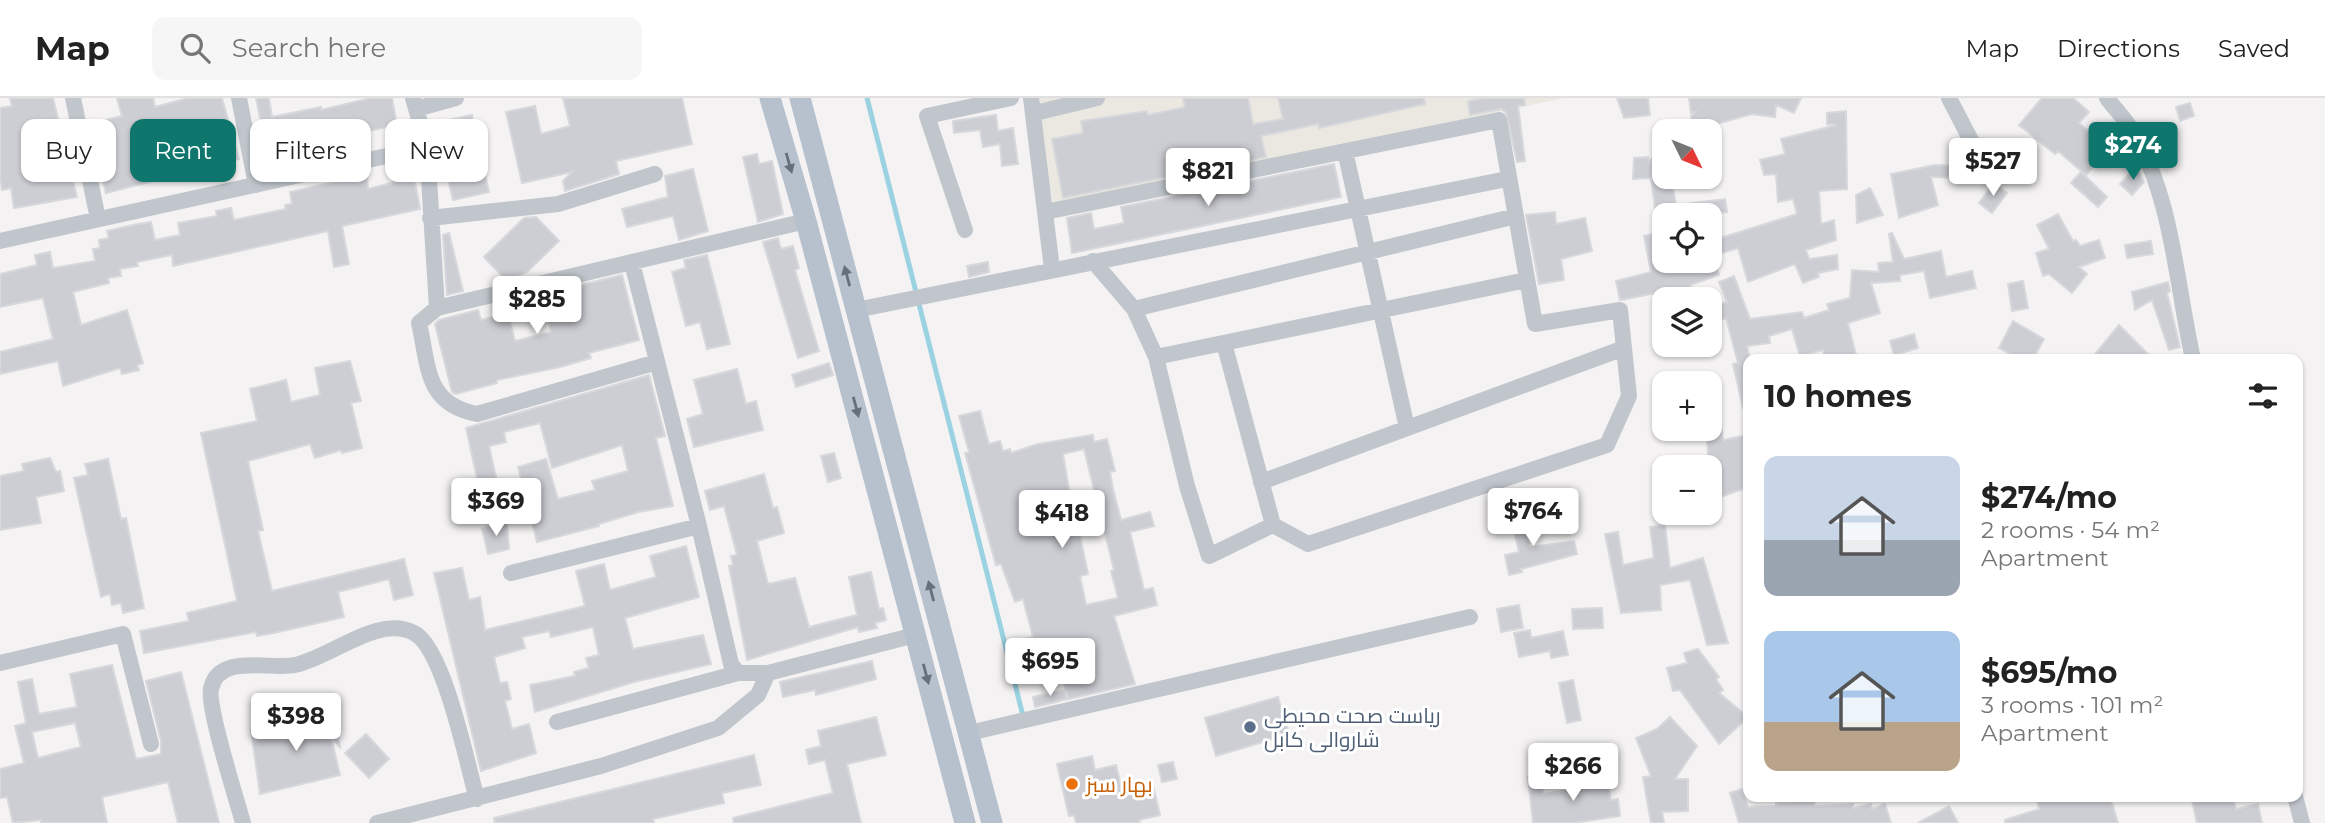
<!DOCTYPE html>
<meta charset="utf-8">
<style>
body{margin:0;font-family:Montserrat,Cairo,sans-serif;background:#f6f6f6;color:#222;height:100vh;display:flex;flex-direction:column;font-size:26px;white-space:nowrap}
*{box-sizing:border-box;margin:0}
p{font-size:23px;color:#767676}
.icon{flex:none;width:38px;height:38px;fill:none;stroke:currentColor;stroke-width:2;stroke-linecap:round;stroke-linejoin:round}
.map{position:relative;flex:1;overflow:hidden}
.side{position:absolute;left:1743px;top:256px;width:560px;height:448px;display:flex;flex-direction:column;background:#fff;border-radius:14px;box-shadow:0 2px 5px #0004}
.side>*{flex:none}
.guide{position:absolute;left:21px;top:21px;width:665px;height:63px;display:flex;gap:14px}
.needle{width:46px;rotate:133deg}
.buttons{position:absolute;left:1652px;top:21px;display:grid;gap:14px}
.buttons a{display:grid;place-items:center;width:70px;height:70px;border-radius:14px;background:#fff;box-shadow:0 2px 5px #0004;font-size:35px}
.price{position:absolute;translate:-50% -60px;padding:0 16px;border-radius:7px;background:#fff;color:#222;font-size:23px;line-height:46px;filter:drop-shadow(0 2px 4px #0008)}
.price::after{content:'';position:absolute;left:50%;top:42px;width:21px;height:16px;margin-left:-10px;background:inherit;clip-path:polygon(0 0,100% 0,50% 100%)}
.price.selected{background:#0f766e;color:#fff}
ul{padding:0;list-style:none}
li{display:flex;align-items:center;gap:21px;height:175px;padding:0 21px}
li span{display:grid;place-items:center;flex:none;width:196px;height:140px;border-radius:14px;color:#555}
li>.icon{margin-inline-start:auto}
span .icon{width:84px;height:84px;fill:#fffc;stroke-width:1}
li b{font-size:30px}
h2{display:flex;justify-content:space-between;align-items:center;height:84px;padding:0 21px;font-size:30px}
.pill{padding:0 24px;border-radius:14px;background:#fff;box-shadow:0 2px 5px #0004;font-size:24px;line-height:63px}
.pill.selected{background:#0f766e;color:#fff}
header{display:flex;align-items:center;gap:42px;box-sizing:border-box;height:98px;padding:0 35px;background:#fff;border-bottom:2px solid #e0e0e0}
header strong{font-size:33px}
nav{display:flex;gap:38px;margin-inline-start:auto;font-size:24px}
.search{width:490px;height:63px;background:#f6f6f6;display:flex;align-items:center;gap:18px;box-sizing:border-box;padding:0 24px;border-radius:14px;color:#767676;font-size:26px}
.map>svg:first-child{display:block}
.commercial{fill:#eae8e0}
.lines{fill:none;stroke-linecap:round;stroke-linejoin:round}
.stream{stroke:#9ad2e2;stroke-width:5}
.building{fill:#cdced4;stroke:#d7d8dc;stroke-width:2;fill-rule:evenodd}
.minor{stroke:#c0c6cc;stroke-width:16}
.major{stroke:#b6c1cd;stroke-width:21}
.oneway{fill:#667079}
.service-dot{fill:#5c6f8a;stroke:#fff;stroke-width:2.5}
.food-dot{fill:#e8710a;stroke:#fff;stroke-width:2.5}
.labels{text-anchor:middle;dominant-baseline:central;stroke-width:6;stroke-linejoin:round;paint-order:stroke}
.service-label{font-size:21px;fill:#4e5e75;stroke:#fff;text-anchor:start}
.food-label{font-size:21px;fill:#c56008;stroke:#fff;text-anchor:start}
</style>
<header>
<strong>Map</strong>
<div class="search"><svg class="icon" aria-label="search" viewBox="0 0 24 24"><circle cx="10" cy="10" r="6"/><path d="M15 15l6 6"/></svg>Search here</div>
<nav><a>Map</a><a>Directions</a><a>Saved</a></nav>
</header>
<div class="map">
<svg width="2325" height="725" viewBox="0 0 2325 725">
<rect width="100%" height="100%" fill="#f4f2f2"/>
<path class="commercial" d="M1032,0H1564L1054,108Z"/>
<g class="lines">
<path class="stream" d="M867,0L1022,614"/>
</g>
<path class="building" d="M10,0H53L77,99L14,110L11,90L2,92L0,79V10L12,8Z
M117,0H153L155,9L188,0H222L239,61L106,95L98,60L113,57L105,22L122,18Z
M256,0H269L272,19L321,9V12L371,0H392L397,27L267,55Z
M563,0H682L692,46L616,63L619,76L565,93L563,83L572,74L522,85L506,14L535,8L541,36L570,28Z
M1183,0H1248L1253,26L1283,21L1278,0H1424L1425,6L1319,30L1318,26L1261,38L1266,59L1063,100L1052,41L1083,35L1081,23L1147,13L1148,17L1185,9Z
M1485,0H1524L1525,7L1518,8L1525,63L1517,64L1506,15L1502,11L1470,17L1468,3Z
M1617,0H1648L1650,17L1624,20Z
M1689,0H1801L1794,15L1776,7L1775,19L1752,16L1713,27L1714,31L1706,33H1693L1691,18L1695,14L1691,15Z
M2042,0H2073L2089,14L2079,25L2109,51L2086,77L2058,53L2055,56L2019,27Z
M2190,5L2194,18L2180,23L2176,9Z
M1846,13L1847,91L1819,93L1821,126L1834,122L1836,142L1806,152L1809,161L1837,157L1838,171L1818,175L1819,179L1803,185L1795,166L1748,184L1738,150L1716,157L1711,143L1797,116L1793,101L1778,104L1776,76L1764,77L1760,62L1785,56L1781,41L1837,27L1827,26V15Z
M472,17L489,94L453,102L435,25Z
M996,17L998,33L1013,30L1018,66L1002,68L1000,46L983,49L980,32L954,35L953,23Z
M1664,47V79H1671L1676,107L1725,101L1727,114L1710,117H1656L1651,80L1633,81L1634,60L1648,59L1649,64Z
M757,56L759,66L772,63L783,116L758,124L743,59Z
M1334,66L1341,99L1072,155L1067,120L1091,115L1094,131L1124,125L1121,109Z
M1935,67L1982,69L1981,81L1931,79L1938,107L1899,120L1891,76Z
M2136,69L2144,84L2132,97L2120,86Z
M693,71L708,133L679,142L673,118L627,129L622,111L668,99L665,78Z
M2081,74L2107,99L2098,109L2071,85Z
M358,75L359,80L367,78L368,91L414,79L420,111L342,128L349,166L334,169L328,133L173,168L172,157L137,164L138,168L120,171L121,178L108,180L109,185L73,194L81,227L127,212L143,265L137,267L139,272L122,276L120,270L63,288L58,263L0,276V254L53,241L43,200L0,209V176L37,167L35,157L50,154L53,170L95,163L93,151L100,150L99,142L109,140L107,133L133,127L151,124L155,142L180,137L178,125L217,118L216,113L231,110L234,122L286,111L285,107L292,106L290,94L344,82L343,78Z
M1994,85L2007,95L1992,115L1979,105Z
M1870,90L1883,117L1857,125L1856,97Z
M1555,114L1556,126L1585,120L1592,153L1561,161L1564,182L1539,186L1526,117Z
M2058,116L2073,143L2076,142L2080,148L2099,142L2105,160L2079,169L2087,176L2072,195L2049,176L2043,178L2036,155L2049,151L2037,127Z
M536,119L559,143L527,174L507,183L484,159L524,120Z
M1664,133V163H1714L1719,177L1690,187L1694,201H1657L1656,195L1620,202L1616,183L1651,174L1644,138Z
M449,135L463,193L447,197L443,137Z
M1892,135L1904,161L1941,153L1946,179L1972,173L1976,190L1930,200L1924,173L1900,177V183L1871,185L1880,215L1848,225L1857,261H1825L1823,252L1800,258L1792,231L1769,238L1770,245L1747,248L1750,261L1748,309L1743,310L1733,266L1738,265L1726,220L1710,226V211L1727,204L1719,184L1734,178L1750,221L1802,214L1804,220L1829,212L1827,206L1850,200L1852,172L1879,174L1878,165L1893,164L1889,136Z
M778,140L781,151L793,148L799,170L795,172L819,253L798,260L763,144Z
M2151,143L2153,156L2127,160L2125,147Z
M707,157L730,246L707,251L700,224L686,228L672,174L686,170L684,162Z
M988,164L989,174L969,179L967,168Z
M622,177L639,242L589,255L591,260L560,269L497,282V285L456,296L452,294L435,226L439,222L478,212L481,222L508,215L515,243L551,234L543,196Z
M2023,183L2028,210L2012,213L2008,186Z
M2168,184L2170,193L2167,195L2180,249L2169,252L2152,202L2135,212L2132,194Z
M2013,223L2044,241L2033,261H2020L1999,250Z
M2119,227L2153,261H2091Z
M1914,236L1918,250L1894,257L1890,243Z
M350,263L361,303L351,305L362,350L342,355L341,352L315,360L310,346L248,363L263,432L258,433L272,493L404,461L413,497L394,502L389,481L338,494L344,519L274,535L257,538L256,534L144,555L140,533L189,523L187,515L237,503L201,335L257,323L250,291L286,282L291,304L320,297L315,270Z
M829,265L833,277L796,289L792,277Z
M737,271L746,306L756,303L763,332L694,349L687,321L703,316L694,282Z
M649,277L665,338L656,340L673,408L638,414L599,426V428L537,444L518,369L546,361L558,401L595,392L592,383L628,373L622,347L552,370L540,325L504,334L506,344L489,348L499,393L481,398L466,330Z
M1710,303H1718L1723,342L1748,337V389L1712,402L1706,331H1710Z
M980,313L989,346L1000,343L1003,353L1010,351L1011,355L1038,346L1093,337L1094,344L1107,341L1115,373L1110,374L1113,391L1121,422L1150,414L1154,428L1130,434L1144,492L1153,490L1157,507L1114,518L1135,586L1068,601L1055,549L1016,558L1013,543L1033,539L1023,501L1015,504L1001,466L996,467L965,355L969,354L959,318ZM1084,351L1114,472L1111,473L1118,500L1086,507L1080,478L1088,476L1079,432L1076,433L1063,356Z
M834,355L841,380L828,384L821,358Z
M50,360L56,374L60,373L64,393L36,399L41,425L0,432V378L24,373L22,366Z
M108,361L121,421L126,420L144,510L123,515L121,505L112,507L110,496L101,499L74,380L88,377L85,366Z
M764,376L773,410L777,409L784,435L757,443L768,486L795,480L809,529L857,517L849,479L871,474L879,511L883,510L886,522L875,525L877,530L859,534L858,529L747,562L729,468L733,467L731,458L737,457L724,408L710,412L705,393Z
M1521,409L1530,449L1574,443L1577,456L1521,471L1522,474L1509,477L1505,457L1519,454L1509,411Z
M507,425L509,451L488,456L482,431Z
M1665,427L1670,470L1703,460L1728,545L1707,547L1690,482L1660,487L1661,512L1621,515L1605,436L1618,434L1623,467L1654,460L1650,429Z
M686,448L699,499L625,520L633,551L703,537L711,566L634,584L535,614L530,587L575,578L574,574L589,570L586,560L599,557L593,529L551,539L549,533L522,539L525,550L494,559L500,585L507,584L511,601L505,603L512,631L529,626L536,655L481,673L434,475L462,470L469,502L480,499L485,532L585,508L576,473L604,466L610,492L656,479L650,458Z
M1519,507L1523,530L1501,534L1497,511Z
M1602,510L1603,530L1573,531L1572,511Z
M1530,532L1531,540L1563,533L1568,557L1551,560L1550,553L1519,559L1514,535Z
M1698,551L1719,579L1716,581L1723,592L1719,595L1748,619L1719,646L1680,592L1673,593L1667,570L1687,565L1684,555Z
M872,563L876,581L816,597L815,592L783,599L780,584Z
M112,567L136,661L161,656V643L146,583L181,574L219,725H178L168,684L102,699L107,725H41V722L13,725L7,699L0,700V671L24,665L15,628L26,625L18,584L32,581L39,616L77,609L70,576ZM75,625L81,649L38,660L32,634Z
M1573,582L1581,622L1567,625L1559,585Z
M1065,592L1067,601L1035,609L1033,599Z
M1278,599L1289,636L1216,658L1205,620Z
M334,616L340,649L331,639L340,677L260,696L251,632Z
M876,619L886,657L847,666L861,725H734L733,720L833,695L825,662L809,666L806,652L821,648L818,633Z
M1670,619L1697,648L1675,681H1688V713L1662,714L1664,725H1651L1643,679L1651,678L1636,640L1657,631Z
M366,636L389,661L369,680L345,655Z
M754,657L761,687L722,695L724,705L653,721L654,725H495L494,720Z
M1092,658L1095,672L1116,667L1123,696L1153,688L1160,717L1139,722L1140,725H1076L1074,717L1069,718L1057,666Z
M1173,664L1177,681L1162,684L1158,667Z
M1606,674L1611,702L1618,701L1620,718L1573,725H1533L1528,679L1542,678L1543,696L1594,688L1592,676Z
M1742,691L1748,709L1776,708V705L1814,701L1815,708L1853,706V710L1871,706L1872,711L1885,706L1891,725H1739L1730,695Z
M2036,698H2110L2118,725H2005V722L2039,711Z
M2191,698H2233L2236,711L2258,706L2262,725H2197Z
M1949,708L1958,725H1918Z"/>
<g class="lines">
<path class="minor" d="M73,0L98,121
M239,0L256,87
M413,0L427,49L437,210
M1031,0L1052,171
M1949,0L1976,52
M2107,0C2115,11 2126,22 2133,34C2173,101 2176,186 2193,261
M416,11L456,0
M1035,15L1097,0
M1345,53L1407,330
M1045,114L1499,22L1535,226L1620,212L1629,298L1607,347L1308,446L1273,427
M430,120L558,106L655,76
M965,132L927,18L1011,0
M0,143L427,49
M1093,163L1134,211L1156,259L1187,388L1209,458L1273,427L1224,245
M632,165L699,428L731,566L738,575H768
M1134,211L1516,118
M856,212L1507,81
M1156,259L1526,182
M657,264L477,316C425,306 429,269 419,225L437,210L806,123
M1261,384L1624,250
M511,475L699,428
M0,565L123,536L151,646
M557,624L738,575
M969,635L1470,519
M2295,698L2302,725
M243,725C237,702 207,610 211,591C218,555 270,572 295,567C330,560 379,516 414,535C444,550 467,666 477,701
M377,725L601,668L718,630L758,597L768,575L915,537"/>
<path class="major" d="M770,0L806,123L965,725
M800,0L992,725"/>
</g>
<defs><path id="oneway-solid" d="M-6-.8H1V-3.2L6.5 0L1 3.2V.8H-6Z" transform="scale(1.75)"/></defs>
<g class="oneway">
<use href="#oneway-solid" transform="translate(789 65) rotate(74)"/>
<use href="#oneway-solid" transform="translate(847 178) rotate(-105)"/>
<use href="#oneway-solid" transform="translate(856 309) rotate(75)"/>
<use href="#oneway-solid" transform="translate(931 493) rotate(-105)"/>
<use href="#oneway-solid" transform="translate(926 576) rotate(75)"/>
</g>
<circle class="service-dot" cx="1250" cy="629" r="7"/>
<circle class="food-dot" cx="1072" cy="686" r="7"/>
<g class="labels">
<g class="service-label">
<text x="1264" y="617">ریاست صحت محیطی<tspan x="1264" dy="24">شاروالی کابل</tspan></text>
</g>
<g class="food-label">
<text x="1086" y="686">بهار سبز</text>
</g>
</g>
</svg>
<div class="buttons">
<a><svg class="needle" viewBox="-14 -14 28 28"><path d="M0-13l5 13h-10z" fill="#e53935"/><path d="M0 13l5-13h-10z" fill="#767676"/></svg></a>
<a><svg class="icon" aria-label="locate" viewBox="0 0 24 24"><circle cx="12" cy="12" r="6"/><path d="M12 2v4M12 18v4M2 12h4M18 12h4"/></svg></a>
<a><svg class="icon" aria-label="layers" viewBox="0 0 24 24"><path d="M12 4l9 5-9 5-9-5zM3 14l9 5 9-5"/></svg></a>
<a>+</a>
<a>−</a>
</div>
<b class="price selected" style="left:2133px;top:84px">$274</b>
<b class="price" style="left:1993px;top:100px">$527</b>
<b class="price" style="left:1208px;top:110px">$821</b>
<b class="price" style="left:537px;top:238px">$285</b>
<b class="price" style="left:496px;top:440px">$369</b>
<b class="price" style="left:1533px;top:450px">$764</b>
<b class="price" style="left:1062px;top:452px">$418</b>
<b class="price" style="left:1050px;top:600px">$695</b>
<b class="price" style="left:296px;top:655px">$398</b>
<b class="price" style="left:1573px;top:705px">$266</b>
<div class="guide">
<a class="pill">Buy</a>
<a class="pill selected">Rent</a>
<a class="pill">Filters</a>
<a class="pill">New</a>
</div>
<section class="side">
<h2>10 homes<svg class="icon" aria-label="filters" viewBox="0 0 24 24"><path d="M4 7h16M4 17h16"/><circle cx="9" cy="7" r="2"/><circle cx="15" cy="17" r="2"/></svg></h2>
<ul>
<li><span style="background:linear-gradient(#c9d6e8 60%,#9aa5b1 0)"><svg class="icon" aria-label="home" viewBox="0 0 24 24"><path d="M3 11l9-7 9 7M6 9v11h12V9"/></svg></span><div><b>$274/mo</b><p>2 rooms · 54 m²</p><p>Apartment</p></div></li>
<li><span style="background:linear-gradient(#a9c7e8 65%,#b9a48a 0)"><svg class="icon" aria-label="home" viewBox="0 0 24 24"><path d="M3 11l9-7 9 7M6 9v11h12V9"/></svg></span><div><b>$695/mo</b><p>3 rooms · 101 m²</p><p>Apartment</p></div></li>
</ul>
</section>
</div>
